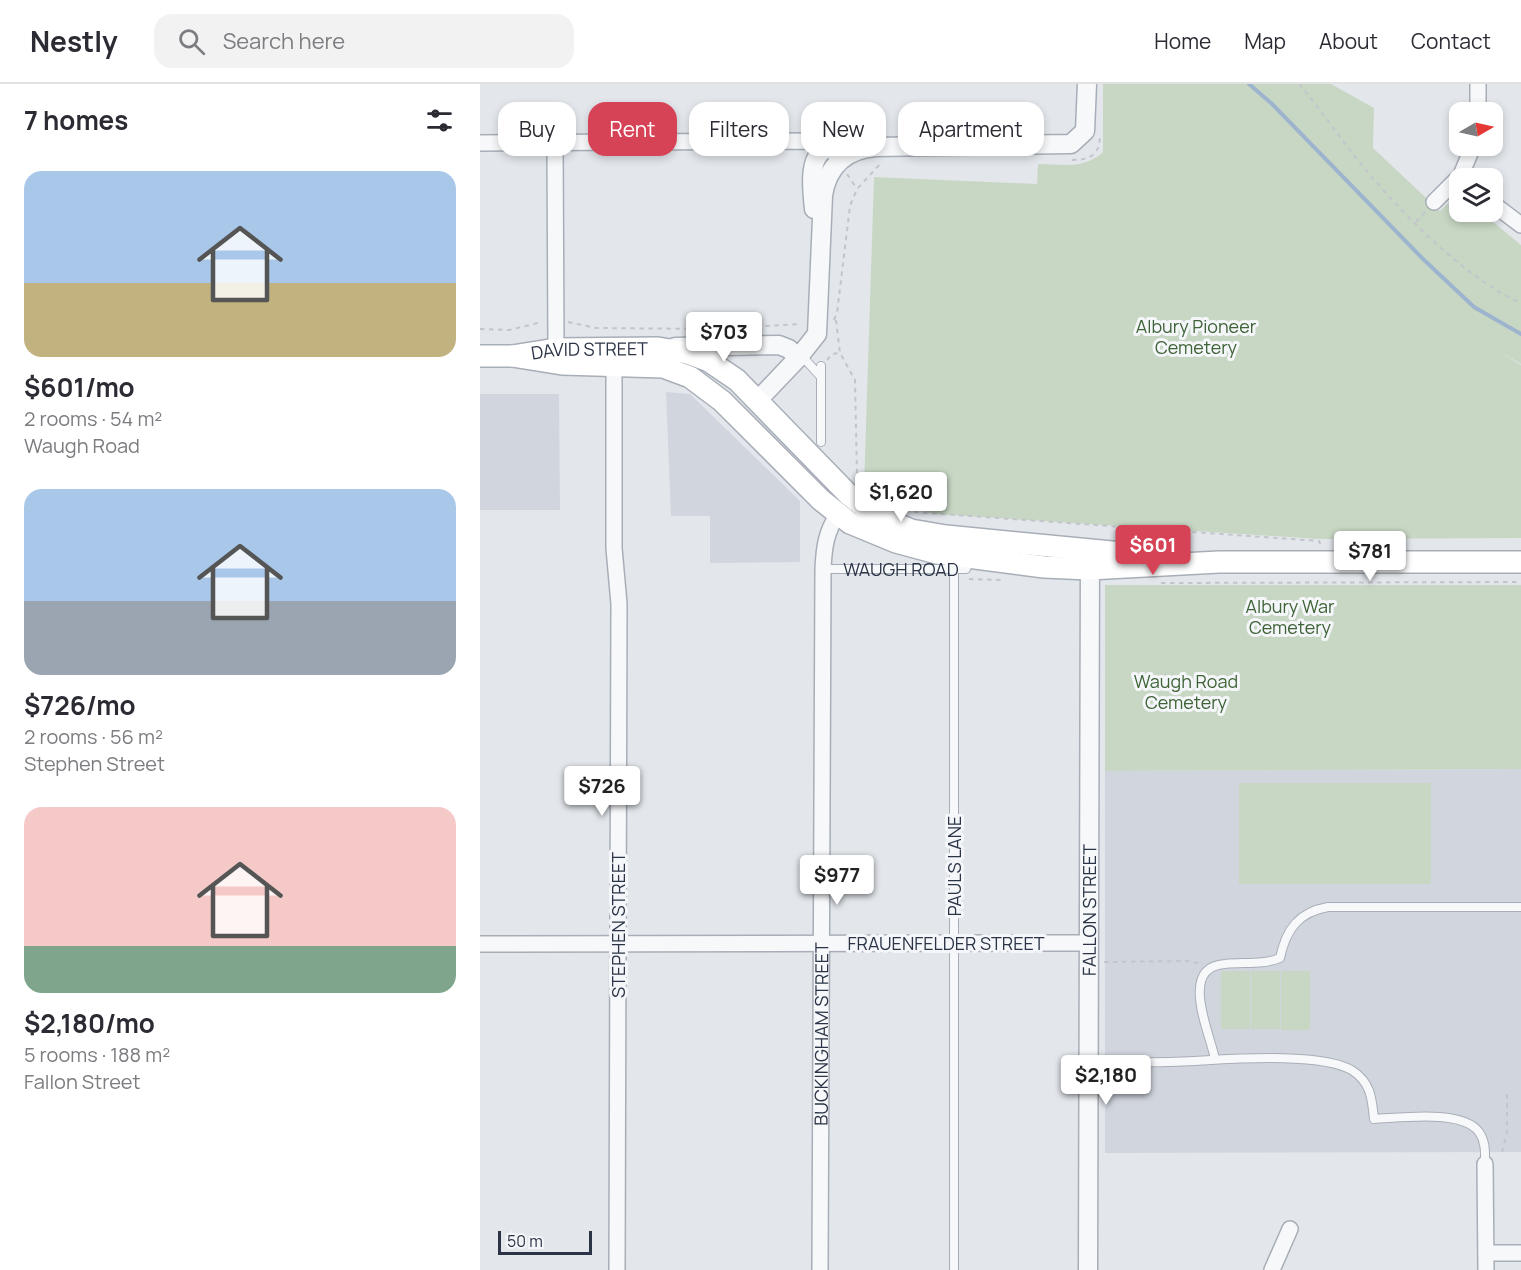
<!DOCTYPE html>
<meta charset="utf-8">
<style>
body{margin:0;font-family:Manrope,sans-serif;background:#f2f2f3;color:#2b2b33;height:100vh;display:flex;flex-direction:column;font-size:22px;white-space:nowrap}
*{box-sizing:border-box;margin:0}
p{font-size:20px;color:#7c7c81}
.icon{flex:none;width:33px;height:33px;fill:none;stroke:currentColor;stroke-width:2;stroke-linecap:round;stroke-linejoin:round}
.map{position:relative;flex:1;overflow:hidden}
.details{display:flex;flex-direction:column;background:#fff;width:480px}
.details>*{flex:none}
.hud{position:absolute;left:18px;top:18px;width:570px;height:54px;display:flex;gap:12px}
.needle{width:39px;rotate:81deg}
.buttons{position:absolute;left:969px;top:18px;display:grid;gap:12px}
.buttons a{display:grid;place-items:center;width:54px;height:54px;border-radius:12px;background:#fff;box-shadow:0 3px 9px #0003;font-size:30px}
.scale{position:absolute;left:18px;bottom:15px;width:94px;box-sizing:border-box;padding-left:6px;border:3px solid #2a3446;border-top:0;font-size:16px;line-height:21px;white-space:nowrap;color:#2a3446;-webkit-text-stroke:4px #f4f6f9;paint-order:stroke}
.price{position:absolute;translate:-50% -51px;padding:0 14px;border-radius:6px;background:#fff;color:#222;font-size:20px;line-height:39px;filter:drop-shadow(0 2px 3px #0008)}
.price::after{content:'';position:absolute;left:50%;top:36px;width:18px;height:14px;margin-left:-9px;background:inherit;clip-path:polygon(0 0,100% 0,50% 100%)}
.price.active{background:#d74356;color:#fff}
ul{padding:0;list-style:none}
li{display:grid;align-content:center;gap:12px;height:318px;padding:0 24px}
li span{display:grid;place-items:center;height:186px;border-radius:18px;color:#555}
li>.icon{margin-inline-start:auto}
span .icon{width:108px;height:108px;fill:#fffc;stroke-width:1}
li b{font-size:26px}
h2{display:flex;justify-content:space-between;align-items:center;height:72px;padding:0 24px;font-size:26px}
.tag{padding:0 21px;border-radius:18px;background:#fff;box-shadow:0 3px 9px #0003;font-size:21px;line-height:54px}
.tag.active{background:#d74356;color:#fff}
header{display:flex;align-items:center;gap:36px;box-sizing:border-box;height:84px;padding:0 30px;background:#fff;border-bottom:2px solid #e1e1e2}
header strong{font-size:28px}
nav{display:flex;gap:33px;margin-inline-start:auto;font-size:21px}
.search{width:420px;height:54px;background:#f2f2f3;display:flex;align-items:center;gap:15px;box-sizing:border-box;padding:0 21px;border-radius:18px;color:#7c7c81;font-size:22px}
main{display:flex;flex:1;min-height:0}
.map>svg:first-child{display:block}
.built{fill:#d1d6de}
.green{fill:#c8d7c4}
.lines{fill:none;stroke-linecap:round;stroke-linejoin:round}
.stream{stroke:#9db4ce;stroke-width:4}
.service-casing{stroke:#a8aeb7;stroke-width:10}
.minor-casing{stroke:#a8aeb7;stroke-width:18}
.tertiary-casing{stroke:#a8aeb7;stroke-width:21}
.secondary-casing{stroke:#a8aeb7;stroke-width:24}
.path{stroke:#c2c5cb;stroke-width:2;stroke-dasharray:4.5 4.5;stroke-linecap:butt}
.service{stroke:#f7f8fa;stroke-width:8}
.minor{stroke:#f7f8fa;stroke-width:15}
.tertiary{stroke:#f7f8fa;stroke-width:18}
.secondary{stroke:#fff;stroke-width:21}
.labels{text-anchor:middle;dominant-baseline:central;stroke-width:6;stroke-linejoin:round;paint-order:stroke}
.park-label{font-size:18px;fill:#3e6336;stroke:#f4f6f9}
.street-label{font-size:18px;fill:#2a3446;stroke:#f4f6f9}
</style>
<header>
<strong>Nestly</strong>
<div class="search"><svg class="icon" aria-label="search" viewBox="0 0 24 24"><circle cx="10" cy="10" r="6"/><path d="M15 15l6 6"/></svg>Search here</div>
<nav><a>Home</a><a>Map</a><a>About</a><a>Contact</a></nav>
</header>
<main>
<section class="details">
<h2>7 homes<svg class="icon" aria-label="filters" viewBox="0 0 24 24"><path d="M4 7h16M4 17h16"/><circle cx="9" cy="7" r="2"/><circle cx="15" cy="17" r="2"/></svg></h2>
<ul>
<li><span style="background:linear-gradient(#a9c7e8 60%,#c2b280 0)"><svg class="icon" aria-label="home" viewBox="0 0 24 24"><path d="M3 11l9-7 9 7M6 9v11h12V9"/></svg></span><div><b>$601/mo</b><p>2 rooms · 54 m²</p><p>Waugh Road</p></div></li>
<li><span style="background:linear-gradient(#a9c7e8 60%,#9aa5b1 0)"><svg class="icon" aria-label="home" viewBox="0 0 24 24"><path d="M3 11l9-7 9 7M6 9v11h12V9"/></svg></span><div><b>$726/mo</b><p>2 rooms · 56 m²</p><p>Stephen Street</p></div></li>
<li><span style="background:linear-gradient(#f6c9c9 75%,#7fa58c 0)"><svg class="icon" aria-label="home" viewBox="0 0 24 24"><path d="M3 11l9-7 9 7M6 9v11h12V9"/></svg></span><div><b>$2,180/mo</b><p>5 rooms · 188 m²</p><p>Fallon Street</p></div></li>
</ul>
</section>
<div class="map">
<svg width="1041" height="1186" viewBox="0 0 1041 1186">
<rect width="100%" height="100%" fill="#e3e7ec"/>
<path class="built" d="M186,308L210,310L320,417V478L230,479V432H191Z
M0,310H79L80,426H0Z
M1041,685V1068L625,1069V687Z"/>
<path class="green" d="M623,0H851L894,24L893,64L960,127L976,112L979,113L980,128H1001L1041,161V280L1020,268L1041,281V454L838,455L456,430L412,422L384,403L394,93L557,100L558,80C583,80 603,86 623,68Z
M625,501H1041V685L625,687Z
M759,699H951V800H759Z
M741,887H770V945H741Z
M771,887H800V945H771Z
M801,887H830V946H801Z"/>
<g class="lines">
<path class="stream" d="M769,0L791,19L943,175L994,223L1041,250"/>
<defs>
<g id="service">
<path d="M321,271L341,293"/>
<path d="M341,282V358"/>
<path id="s1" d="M343,485H486L490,475"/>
<path d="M735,975C730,949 698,883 745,880C764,878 783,881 800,874C806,845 819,828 848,823H1041"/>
<path d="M610,979C645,978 680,979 715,977C751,975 844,968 873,987C891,999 892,1015 894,1035C920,1034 982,1025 999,1048C1006,1058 1005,1069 1005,1080"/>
<path d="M474,1186V485"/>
</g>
<g id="minor">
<path d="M998,28V0"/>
<path d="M0,59L327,57L343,58L355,70"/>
<path d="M75,59L76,265"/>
<path d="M954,118L981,91L993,62"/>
<path d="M1012,119L1041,141"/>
<path d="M134,280V464L139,520L137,1186"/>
<path d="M0,860L607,859"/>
<path d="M1005,1080L1006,1186"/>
<path d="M1006,1169H1041"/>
<path id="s2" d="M340,1186L343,485C344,463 346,448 358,430"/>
<path d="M792,1186L810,1145"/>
</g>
<g id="tertiary">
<path d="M334,125C329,79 330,54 385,61"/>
<path d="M195,263L299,261L309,265L318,274"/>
<path d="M278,316L318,274L337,250L343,111C348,81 366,65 396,63L591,60L605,47L607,0"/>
<path id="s3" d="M608,1186L610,471"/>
</g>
<g id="secondary">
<path id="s4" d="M0,272H32L76,265L178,264L207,269L229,277L257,296L368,410L393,430L431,446L466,452L663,471"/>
<path d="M32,272L82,280L183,283L210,293L242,317L341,416L370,439L416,458L457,469L564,483L609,485L739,478H1041"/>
</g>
</defs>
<use href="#service" class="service-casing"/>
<use href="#minor" class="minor-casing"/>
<use href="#tertiary" class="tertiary-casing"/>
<use href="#secondary" class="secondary-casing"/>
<path class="path" d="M819,0C838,22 855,47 873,70C913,121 982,193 1041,219
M592,76C611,76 620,70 620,51
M367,90L377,105
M936,138L946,127
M354,236L357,229L370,122L377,105L402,78
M356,236L360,269L375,296L377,393
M88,238L116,244L230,245L321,240
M0,245L29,246L62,238
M347,276L352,270L360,269
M434,428L839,457L841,462
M639,454L640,441
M489,495L522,496
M681,499L1041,498
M624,878L707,877L723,880
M1022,1068L1027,1048V1009"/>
<use href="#service" class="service"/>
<use href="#minor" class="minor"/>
<use href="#tertiary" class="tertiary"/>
<use href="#secondary" class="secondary"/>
</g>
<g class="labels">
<g class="park-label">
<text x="716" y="242">Albury Pioneer<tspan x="716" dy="21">Cemetery</tspan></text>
<text x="810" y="522">Albury War<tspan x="810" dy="21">Cemetery</tspan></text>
<text x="706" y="597">Waugh Road<tspan x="706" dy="21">Cemetery</tspan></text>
</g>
<g class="street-label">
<text stroke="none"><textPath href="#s4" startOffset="110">DAVID STREET</textPath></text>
<text stroke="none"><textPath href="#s1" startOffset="78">WAUGH ROAD</textPath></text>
<text transform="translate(474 782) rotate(-90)">PAULS LANE</text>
<text stroke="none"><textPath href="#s3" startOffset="360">FALLON STREET</textPath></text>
<text transform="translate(138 841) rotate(-90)">STEPHEN STREET</text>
<text x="466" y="859">FRAUENFELDER STREET</text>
<text stroke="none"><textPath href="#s2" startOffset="236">BUCKINGHAM STREET</textPath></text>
</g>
</g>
</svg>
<div class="buttons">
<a><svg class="needle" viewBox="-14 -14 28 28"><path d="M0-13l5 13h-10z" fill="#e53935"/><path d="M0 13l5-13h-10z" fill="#7c7c81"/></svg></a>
<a><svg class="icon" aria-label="layers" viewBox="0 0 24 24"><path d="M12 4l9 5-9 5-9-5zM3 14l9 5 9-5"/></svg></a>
</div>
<div class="scale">50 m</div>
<b class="price" style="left:244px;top:279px">$703</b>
<b class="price" style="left:421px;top:439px">$1,620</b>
<b class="price active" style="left:673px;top:492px">$601</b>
<b class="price" style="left:890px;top:498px">$781</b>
<b class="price" style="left:122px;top:733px">$726</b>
<b class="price" style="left:357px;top:822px">$977</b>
<b class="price" style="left:626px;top:1022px">$2,180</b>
<div class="hud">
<a class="tag">Buy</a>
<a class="tag active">Rent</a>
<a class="tag">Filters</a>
<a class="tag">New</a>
<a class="tag">Apartment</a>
</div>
</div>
</main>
